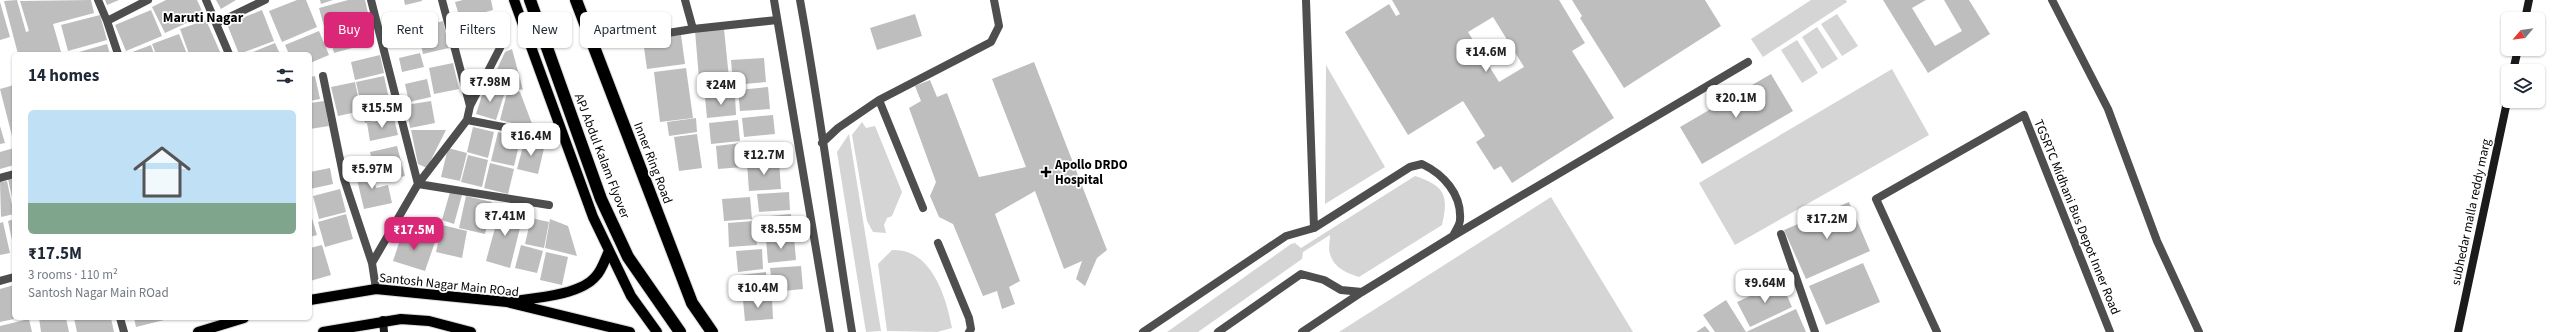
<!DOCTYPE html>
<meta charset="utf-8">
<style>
body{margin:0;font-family:"Source Sans 3",sans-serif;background:#f2f2f3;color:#1f2937;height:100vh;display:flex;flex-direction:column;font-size:15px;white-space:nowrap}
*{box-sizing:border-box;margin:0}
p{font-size:13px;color:#747a83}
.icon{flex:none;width:22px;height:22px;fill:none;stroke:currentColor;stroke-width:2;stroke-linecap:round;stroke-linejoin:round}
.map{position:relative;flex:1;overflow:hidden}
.details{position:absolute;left:12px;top:52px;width:300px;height:268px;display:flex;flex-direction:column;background:#fff;border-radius:6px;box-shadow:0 1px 3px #0004}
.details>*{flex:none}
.hud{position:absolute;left:324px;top:12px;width:380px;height:36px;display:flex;gap:8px}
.needle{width:26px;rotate:241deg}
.buttons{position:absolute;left:2501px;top:12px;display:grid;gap:8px}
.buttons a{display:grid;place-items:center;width:44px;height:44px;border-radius:6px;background:#fff;box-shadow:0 1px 3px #0004;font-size:20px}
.price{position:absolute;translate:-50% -34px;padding:0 9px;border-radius:8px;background:#fff;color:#222;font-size:13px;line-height:26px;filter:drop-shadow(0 1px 2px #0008)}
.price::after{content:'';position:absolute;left:50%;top:24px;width:12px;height:9px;margin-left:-6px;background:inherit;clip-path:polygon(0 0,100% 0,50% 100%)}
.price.current{background:#db2777;color:#fff}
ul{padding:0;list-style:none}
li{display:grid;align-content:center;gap:8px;height:212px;padding:0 16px}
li+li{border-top:1px solid #e0e1e3}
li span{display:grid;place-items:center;height:124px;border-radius:6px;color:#555}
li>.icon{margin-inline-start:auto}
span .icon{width:72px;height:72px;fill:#fffc;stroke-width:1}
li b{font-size:17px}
h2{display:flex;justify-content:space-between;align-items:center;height:48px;padding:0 16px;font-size:17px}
.tag{padding:0 14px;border-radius:6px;background:#fff;box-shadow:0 1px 3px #0004;font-size:14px;line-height:36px}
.tag.current{background:#db2777;color:#fff}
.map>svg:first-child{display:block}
.green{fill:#d5d5d5}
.building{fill:#bebebe;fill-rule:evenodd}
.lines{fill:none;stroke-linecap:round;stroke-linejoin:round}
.primary-casing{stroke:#dbdbdb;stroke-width:12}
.highway-casing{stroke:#dbdbdb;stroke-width:14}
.lane{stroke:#4e4e4e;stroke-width:8}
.street{stroke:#4e4e4e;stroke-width:8}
.secondary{stroke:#1b1b1b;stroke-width:8}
.primary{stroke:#000;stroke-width:10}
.highway{stroke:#000;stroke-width:12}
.poi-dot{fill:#000;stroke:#fff;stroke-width:1.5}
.labels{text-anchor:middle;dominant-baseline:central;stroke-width:3.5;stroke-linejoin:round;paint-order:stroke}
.street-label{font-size:13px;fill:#000;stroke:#fff}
.poi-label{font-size:13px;font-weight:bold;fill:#000;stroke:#fff;text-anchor:start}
.neighbourhood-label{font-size:14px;font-weight:bold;fill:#000;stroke:#fff}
</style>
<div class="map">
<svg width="2557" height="332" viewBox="0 0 2557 332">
<rect width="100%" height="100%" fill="#fff"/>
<path class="green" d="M1811,0H1846L1847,2L1763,57L1751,39Z
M1837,14L1858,46L1842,56L1821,24Z
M1817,27L1838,59L1822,69L1802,37Z
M1797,40L1818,73L1802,83L1781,50Z
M1326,65L1385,167L1325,204Z
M1892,69L1929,135L1735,245L1699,183Z
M862,122L866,128L875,126L902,192L892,216L887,218L884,225L886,233L873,232L867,221L852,135Z
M849,134L881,331L866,332L837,152Z
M1415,176C1445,186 1449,195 1442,225L1359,277C1347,273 1334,268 1330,254C1328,249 1330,241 1330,235L1303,252L1302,259L1198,332H1167L1291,244L1295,243L1301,248Z
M1551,197L1633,332H1339Z
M892,250C931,248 946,296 952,328L937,332L887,331L878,264Z"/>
<path class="building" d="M17,0L26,32L29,31L20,1L91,0L94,13L53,24L61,52L18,54L4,1Z
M105,0H119L107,5Z
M166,0H197L204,15L165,33L152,7Z
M216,0H236L221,9Z
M297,0H306L317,27L282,42L269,11Z
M320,0H333L321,4Z
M348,0H365L369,17L325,30L319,8Z
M404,0H422V1L405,5Z
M463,0H491L493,10L460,19L455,2Z
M1392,0H1559L1585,43L1572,51L1614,118L1512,183L1501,166L1494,170L1476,142L1485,136L1463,101L1408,135L1345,32L1389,4L1396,16L1400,14ZM1493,17L1524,67L1499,82L1468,32Z
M1572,0H1705L1721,26L1624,88L1580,18L1582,16Z
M1883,0H1926L1912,8L1935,46L1962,31L1944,0H1969L1990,34L1928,73Z
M0,2L10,37L0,40Z
M151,10L162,36L126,51L115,25Z
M262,10L274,41L239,54L227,24Z
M915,14L922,36L877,50L870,28Z
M100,15L107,40L68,51L61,25Z
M206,20L221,54H189L180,29Z
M368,20L374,42L334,53L328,32Z
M443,21L449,48L423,54L417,28Z
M410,24L415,41L389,48L384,31Z
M724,29L730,88L700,90L695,31Z
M319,31L329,55L310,63V54H289L285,45Z
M179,34L187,54H156L152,44Z
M681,35L685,64L647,69L643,40Z
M275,43L280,54H248Z
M107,44L110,54H72Z
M151,45L154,54H127Z
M512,49L523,90L491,82L505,52Z
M420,53L424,67L402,72L399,58Z
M380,55L384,73L355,80L351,62Z
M764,58L766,82L733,85L731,60Z
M1034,62L1107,250L1097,258L1085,286L1076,279L1082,261L1064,269L1035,191L995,214L1020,281L1009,287L1015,304L1002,309L997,291L983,296L953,224L939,217L930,196L936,182L909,108L921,101L915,86L930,80L937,97L947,93L979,177L1026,167L992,79Z
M453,63L459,89L434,94L429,68Z
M686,68L693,118L660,122L654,72Z
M1771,74L1793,111L1702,164L1680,127Z
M315,76L320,99L310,101V77Z
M384,76L393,117L365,123L356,82Z
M427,79L431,97L409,102L405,84Z
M355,82L361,111L338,116L331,87Z
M14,85V135L12,136L0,89Z
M485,86L505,92L496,120L476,114Z
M768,87L770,109L740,111L738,90Z
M508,89L520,92L534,129L500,120Z
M735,95L736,115L707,118L705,97Z
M324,101L329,126L310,129V103Z
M431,101L435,123L410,128L406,105Z
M773,115L775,134L744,137L742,118Z
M394,118L398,135L370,141L367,123Z
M696,118L697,132L669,136L667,122Z
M738,120L740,141L711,144L709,123Z
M0,126L5,143L0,144Z
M473,127L494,132L488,158L467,152Z
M411,130H446L427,168L418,164Z
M498,132L521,137L514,166L491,161Z
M697,134L702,168L679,171L674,137Z
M525,139L545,144L538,174L517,169Z
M741,143L743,167L718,169L716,146Z
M397,146L405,176L377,182L370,152Z
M14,148V165L0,169V152Z
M448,148L467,153L460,181L441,177Z
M468,155L488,160L482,187L461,182Z
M779,160L781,189L749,191L747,163Z
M490,163L514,169L508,194L484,188Z
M371,167L376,188L388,185L392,203L364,209L355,171Z
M330,168L333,184L310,189V172Z
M14,177V202H13L8,179Z
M7,181L14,214L1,217L0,182Z
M340,189L346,212L319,219L313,196Z
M450,192L462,195L454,224L442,220Z
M789,192L790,210L759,212L757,194Z
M466,196L492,202L485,234L459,228Z
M750,197L752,219L724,221L722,199Z
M1849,202L1870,251L1806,279L1784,230Z
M501,206L524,212L510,268L486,261Z
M346,214L353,239L325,247L318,222Z
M791,214L793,234L760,237L758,217Z
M312,218L317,235L310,237V219Z
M531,218L549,222L544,248L525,244Z
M14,219V245H13L8,221Z
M550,219L568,226L577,256L545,248Z
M754,221L757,245L729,247L728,223Z
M3,222L10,253L0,255V223Z
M442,225L467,231L462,258L436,252Z
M403,231L435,242L425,271L393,261Z
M794,237L796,260L768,263L766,239Z
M322,245L331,275L310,281V248Z
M521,245L543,251L537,273L515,268Z
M762,249L763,269L738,272L736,251Z
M546,252L568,257L562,285L540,280Z
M1863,263L1880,302L1826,325L1809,286Z
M801,266L803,289L773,292L770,268Z
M766,272L768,295L742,297L740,275Z
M1781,282L1792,307L1750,327L1737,302Z
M14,285V319L0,322V289Z
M772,298L773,319L745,321L743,300Z
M1726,300L1746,332H1715L1703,315Z
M1796,309L1806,332H1746Z
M39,318H66L69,332H41Z
M74,318H111L114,332H77Z
M134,318H163L164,320L136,327Z
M29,319L32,332H0V326Z
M1705,326L1710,332H1696Z"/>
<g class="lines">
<defs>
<path id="primary" d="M514,0L593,217L631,296L657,332
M310,300L376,289L507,302L630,332
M513,301C536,298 581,295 596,276C602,270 605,259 609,251
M198,332L244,318
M323,332L401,319L429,321L471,332"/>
<path id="highway" d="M530,0L601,199L628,257L680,332
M576,0L692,303L712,332"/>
</defs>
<use href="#primary" class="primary-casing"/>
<use href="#highway" class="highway-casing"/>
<path class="lane" d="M800,0C820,110 834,221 852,332
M1306,0L1314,228
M879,100L991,42L999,26L994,0
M822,143L838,128L879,100L923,208
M1453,236L1748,62
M938,243L969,318L971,329L969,332
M1143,332L1286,236L1314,228L1410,167L1422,164C1443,174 1462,194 1460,220C1460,225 1455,231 1453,236L1362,292L1341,290L1324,280L1301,274L1218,332
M1302,332L1362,292
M1937,332L1876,199L2024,115L2110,332"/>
<path class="street" d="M98,0L107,21
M206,0L229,54
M371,0L418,184L549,205
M442,0L470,106
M685,0L693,29
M774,0L830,332
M2052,0L2108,109L2157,241L2199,332
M217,23L265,0
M592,45L693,29L777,20
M118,54L107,21L148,0
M323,76L344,179L372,263L376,289
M467,120L524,131
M0,178L14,174
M1781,234L1815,332
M372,263L418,184L467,120L470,106L500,48
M0,281L14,277
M120,318L124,332"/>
<path class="secondary" d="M2525,19L2529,0
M2513,71L2518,49
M383,320L384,332
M2458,332L2508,97"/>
<use href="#primary" class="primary"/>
<use href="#highway" class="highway"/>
</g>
<path class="poi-dot" d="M1044 166h4v4h4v4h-4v4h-4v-4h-4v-4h4z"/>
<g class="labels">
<g class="street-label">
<text transform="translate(602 156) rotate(69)">APJ Abdul Kalam Flyover</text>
<text transform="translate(653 163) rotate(69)">Inner Ring Road</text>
<text transform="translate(2471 212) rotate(-78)">subhedar malla reddy marg</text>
<text transform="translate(2077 217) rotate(68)">TGSRTC Midhani Bus Depot Inner Road</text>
<text transform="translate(449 285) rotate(6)">Santosh Nagar Main ROad</text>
</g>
<g class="poi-label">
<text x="1055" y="165">Apollo DRDO<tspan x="1055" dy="15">Hospital</tspan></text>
</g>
<g class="neighbourhood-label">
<text x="203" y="18">Maruti Nagar</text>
</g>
</g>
</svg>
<div class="buttons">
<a><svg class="needle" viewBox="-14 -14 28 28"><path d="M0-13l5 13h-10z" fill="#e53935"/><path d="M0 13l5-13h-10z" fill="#747a83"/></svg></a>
<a><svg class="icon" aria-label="layers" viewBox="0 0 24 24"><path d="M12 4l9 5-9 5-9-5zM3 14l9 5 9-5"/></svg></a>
</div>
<b class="price" style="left:1486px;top:73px">₹14.6M</b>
<b class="price" style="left:490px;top:103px">₹7.98M</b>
<b class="price" style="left:721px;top:106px">₹24M</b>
<b class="price" style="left:1736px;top:119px">₹20.1M</b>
<b class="price" style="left:382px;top:129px">₹15.5M</b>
<b class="price" style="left:531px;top:157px">₹16.4M</b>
<b class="price" style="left:764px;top:176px">₹12.7M</b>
<b class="price" style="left:372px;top:190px">₹5.97M</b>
<b class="price" style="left:505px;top:237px">₹7.41M</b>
<b class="price" style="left:1827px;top:240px">₹17.2M</b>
<b class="price" style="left:781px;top:250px">₹8.55M</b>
<b class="price current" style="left:414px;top:251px">₹17.5M</b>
<b class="price" style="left:1765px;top:304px">₹9.64M</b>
<b class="price" style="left:758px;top:309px">₹10.4M</b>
<div class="hud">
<a class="tag current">Buy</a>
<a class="tag">Rent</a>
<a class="tag">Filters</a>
<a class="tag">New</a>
<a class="tag">Apartment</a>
</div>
<section class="details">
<h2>14 homes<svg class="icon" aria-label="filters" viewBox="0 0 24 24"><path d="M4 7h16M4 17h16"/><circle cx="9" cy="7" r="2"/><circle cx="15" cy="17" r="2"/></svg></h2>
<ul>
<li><span style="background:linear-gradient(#bfe0f5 75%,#7fa58c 0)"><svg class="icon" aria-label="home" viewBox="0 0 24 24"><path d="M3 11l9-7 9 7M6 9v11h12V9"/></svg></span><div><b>₹17.5M</b><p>3 rooms · 110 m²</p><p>Santosh Nagar Main ROad</p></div></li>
</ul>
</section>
</div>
